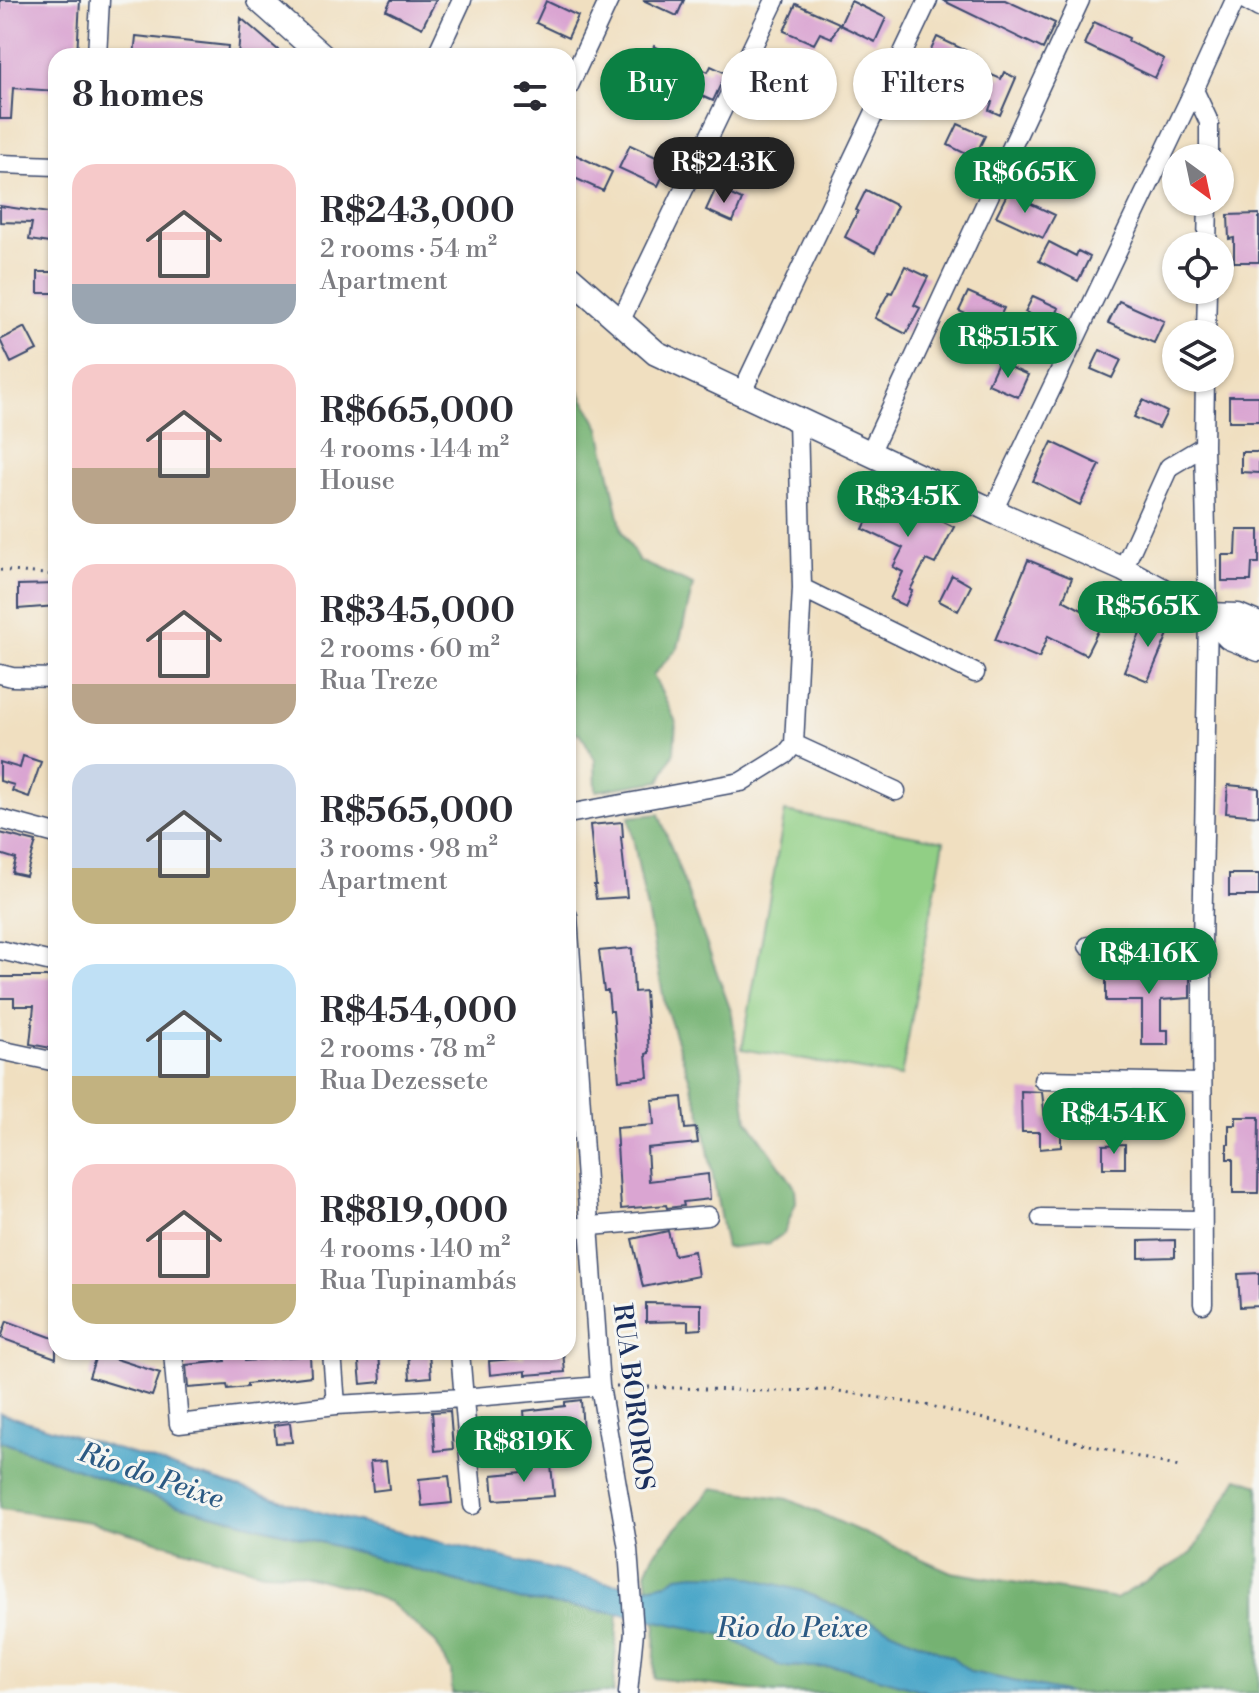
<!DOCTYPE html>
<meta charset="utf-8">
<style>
body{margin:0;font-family:"Libre Bodoni",serif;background:#f7f7f7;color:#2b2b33;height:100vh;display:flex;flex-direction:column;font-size:30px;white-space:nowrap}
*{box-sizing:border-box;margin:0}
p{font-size:26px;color:#7c7c81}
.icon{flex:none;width:44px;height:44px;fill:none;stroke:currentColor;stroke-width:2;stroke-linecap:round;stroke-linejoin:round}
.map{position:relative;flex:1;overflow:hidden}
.drawer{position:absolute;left:48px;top:48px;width:528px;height:1312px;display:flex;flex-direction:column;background:#fff;border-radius:24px;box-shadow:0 2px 6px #0004}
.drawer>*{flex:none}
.banner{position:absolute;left:600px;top:48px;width:538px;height:72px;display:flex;gap:16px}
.needle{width:52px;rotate:147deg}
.controls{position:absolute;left:1162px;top:144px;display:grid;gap:16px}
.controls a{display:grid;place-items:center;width:72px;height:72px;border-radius:50%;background:#fff;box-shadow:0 2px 6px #0004;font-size:40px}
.price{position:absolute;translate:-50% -68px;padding:0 18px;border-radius:28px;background:#0b8043;color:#fff;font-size:26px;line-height:52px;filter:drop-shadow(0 2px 4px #0008)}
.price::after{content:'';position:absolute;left:50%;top:48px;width:24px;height:18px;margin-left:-12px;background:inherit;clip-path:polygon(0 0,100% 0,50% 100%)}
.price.selected{background:#222;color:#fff}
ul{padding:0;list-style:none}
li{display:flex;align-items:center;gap:24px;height:200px;padding:0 24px}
li span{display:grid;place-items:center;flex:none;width:224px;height:160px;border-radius:24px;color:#555}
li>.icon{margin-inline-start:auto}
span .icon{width:96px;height:96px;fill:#fffc;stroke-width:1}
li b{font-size:34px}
h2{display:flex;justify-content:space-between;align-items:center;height:96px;padding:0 24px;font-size:34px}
.pill{padding:0 28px;border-radius:36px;background:#fff;box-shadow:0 2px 6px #0004;font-size:28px;line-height:72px}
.pill.selected{background:#0b8043;color:#fff}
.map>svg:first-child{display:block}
.green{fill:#91cf85;stroke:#567f72;stroke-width:2}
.forest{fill:#74b272;stroke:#487068;stroke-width:2}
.water{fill:#4aa6c8;stroke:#326a93;stroke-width:2}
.building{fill:#daa5d2}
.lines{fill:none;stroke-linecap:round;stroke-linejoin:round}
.minor-casing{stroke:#3b496d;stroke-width:21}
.tertiary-casing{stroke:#3b496d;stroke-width:27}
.path{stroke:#3b496d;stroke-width:3;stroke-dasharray:2 6;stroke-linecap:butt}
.minor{stroke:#fff;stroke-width:18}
.tertiary{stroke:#fff;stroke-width:24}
.labels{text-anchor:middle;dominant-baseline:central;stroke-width:6;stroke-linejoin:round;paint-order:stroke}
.street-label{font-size:26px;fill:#1b2f5e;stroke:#f6f6f2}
.water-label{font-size:28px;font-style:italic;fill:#2b5983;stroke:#f6f6f2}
</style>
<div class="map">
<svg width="1259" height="1693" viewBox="0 0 1259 1693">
<rect width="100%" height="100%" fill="#f6f6f2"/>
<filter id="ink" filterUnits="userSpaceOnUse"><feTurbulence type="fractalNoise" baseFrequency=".0125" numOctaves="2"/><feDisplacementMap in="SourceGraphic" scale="16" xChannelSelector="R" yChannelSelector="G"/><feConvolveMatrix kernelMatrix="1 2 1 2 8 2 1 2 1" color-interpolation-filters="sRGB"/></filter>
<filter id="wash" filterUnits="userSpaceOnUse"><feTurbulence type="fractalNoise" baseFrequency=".006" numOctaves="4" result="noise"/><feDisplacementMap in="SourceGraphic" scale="32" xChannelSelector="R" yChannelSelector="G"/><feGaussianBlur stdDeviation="1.8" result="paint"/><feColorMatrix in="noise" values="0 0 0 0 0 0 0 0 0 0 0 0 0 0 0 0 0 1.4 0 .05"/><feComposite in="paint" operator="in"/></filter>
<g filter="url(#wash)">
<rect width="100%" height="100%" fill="#f0dfc0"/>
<path class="green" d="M785,812L944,841L901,1077L742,1049Z"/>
<path class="forest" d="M568,372L600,428L622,531L639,561L693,585L678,648L653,675L676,722L674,752L660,781L596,791L595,760L581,734L568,730Z
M659,814L732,1014L747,1119L795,1187L796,1202L784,1233L770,1243L726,1248L702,1117L665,1005L629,817Z
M0,1441L174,1504L335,1546L519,1600L618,1613L613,1693H452L451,1671L436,1643L389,1602L357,1589L293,1573L263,1572L91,1522L0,1509Z
M1238,1478L1259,1485V1693H1068L971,1672L952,1657L802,1591L678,1576L667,1583L648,1587L646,1572L655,1552L713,1488L788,1499L951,1572L1116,1599L1192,1553Z
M656,1620L725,1635L780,1666L845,1668L931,1693H776L654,1678Z"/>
<path class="water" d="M0,1413L329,1515L609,1583L648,1587L667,1583L678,1576L694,1574L740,1575L802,1591L952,1657L971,1672L1068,1693H931L845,1668L780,1666L725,1635L618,1613L519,1600L335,1546L174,1504L0,1441Z"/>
<g id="blocks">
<path class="building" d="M0,0H80L77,56H56V91L13,88L11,119H0Z
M391,0H436L422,28L386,10Z
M643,0H684L677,16Z
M942,0H1005L1055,23L1043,49Z
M546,1L578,16L568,38L536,23Z
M851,1L886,18L875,42L840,25Z
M796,4L839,23L832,38L820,33L814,44L784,31Z
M241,18L285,56H238Z
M1094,22L1129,38L1128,41L1164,59L1155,78L1084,44Z
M136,36L228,46L227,56H134Z
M937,37L975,55L970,66L1001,79L1004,72L1016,78L1000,115L989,110L992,102L966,91L970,84L925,63Z
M654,46L708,72L711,66L726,73L713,101L658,77L655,85L640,78Z
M764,71L794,85L785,103L756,89Z
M958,124L985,136L974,158L948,145Z
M630,145L669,163L658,186L619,168Z
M574,154L612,172L603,191L568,175V168Z
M716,188L742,200L733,222L706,210Z
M866,190L897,206L875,253L845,237L858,211L856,210Z
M1009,190L1024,197L1023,200L1055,215L1043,238L996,216Z
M0,206L56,214V244L29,240L32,223L0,222Z
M1259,214V262H1234V238L1229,239L1228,215Z
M1049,242L1076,256L1078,251L1090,257L1078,281L1039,261Z
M905,266L928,277L914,305L920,308L906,334L875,318L889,292L892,293Z
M38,272H56V293H38Z
M968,292L1004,308L995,327L959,311Z
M1033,296L1059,308L1052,324L1025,312Z
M1119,301L1164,321L1154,343L1108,323Z
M25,327L37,350L11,363L0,340Z
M1100,350L1121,360L1112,378L1091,369Z
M998,362L1028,375L1018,397L988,384Z
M1229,396H1259V421H1229Z
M1143,400L1167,412L1159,428L1134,417Z
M1052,442L1100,465L1080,505L1033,481Z
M1241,452H1259V473L1241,472Z
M881,492L954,527L935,564L926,560L910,590L912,591L905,606L890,599L903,572L893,567L903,548L863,529Z
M1237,530H1259V563H1252L1251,581H1222V555H1236Z
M1028,560L1072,578L1063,600L1103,621L1086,655L1048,636L1039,658L995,640Z
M952,575L971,586L958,611L939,601Z
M56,584V606L18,609V585Z
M1147,617L1171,627L1148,681L1124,671Z
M23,756L41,762L29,797L12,791L14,785L0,781V762L20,768Z
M1228,785L1259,788V816L1226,813Z
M622,822L623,837H621L627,897L596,899L594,885H596L590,825Z
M0,833L36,842L26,876L12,873L16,859L0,854Z
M1229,874H1259V896H1229Z
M632,948L634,992L645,991L649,1053L646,1054L648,1077L619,1080L613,1011H610L608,991H604L599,951Z
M1142,965H1164V974L1190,972V998L1161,1000V1030H1168V1045H1142V1001H1106V972H1143Z
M0,977H53L52,1032L56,1033V1049L30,1044L34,1006H14V998H0Z
M1021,1091L1042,1092L1045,1119L1061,1120V1147L1040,1149V1132H1022Z
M682,1097L685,1129L696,1128L698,1143L647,1148L649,1181L708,1174L710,1199L683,1202L684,1206L667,1208L666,1205L621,1209L616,1128L654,1125L652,1100Z
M1236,1117H1259L1258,1193H1233V1159H1227V1144H1229V1125H1236Z
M1125,1144V1168H1103V1145Z
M668,1231L674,1255L694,1251L698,1276L643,1287L632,1239Z
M1175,1240V1257L1139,1258V1241Z
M1259,1273V1306L1240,1307L1238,1274Z
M646,1303L701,1304V1329L688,1330V1321L646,1322Z
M7,1321L56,1339V1358L1,1338Z
M358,1352H379L381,1382L361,1384Z
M408,1352H429L431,1377L410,1379Z
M524,1352H563L565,1372L526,1375V1371L490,1375L489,1361L524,1358Z
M97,1353L160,1373L152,1396L89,1377Z
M245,1354V1361L310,1355L311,1376L247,1384V1387L228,1389L227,1385L188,1388L186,1365L225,1361V1356Z
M581,1400L583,1433L568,1434L567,1428L540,1431L541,1443L527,1444L524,1411L565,1406V1402Z
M450,1411L453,1449L435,1451L432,1412Z
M290,1423L292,1442L276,1443L274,1425Z
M386,1461L389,1489L373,1491L370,1462Z
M551,1465L554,1496L494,1500L492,1475L534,1471V1466Z
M449,1476L452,1503L422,1506L419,1479Z"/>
</g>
</g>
<g filter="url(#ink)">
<use href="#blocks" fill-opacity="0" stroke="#3b496d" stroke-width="2"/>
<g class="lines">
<defs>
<path id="minor" d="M1245,0L1259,8
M97,56L100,0
M436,56L462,0
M568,88L609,0
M1194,90L1209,122V158
M0,164L56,166
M1207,246L1208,202
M620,322L775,0
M1206,334L1207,290
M742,392L928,0
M870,453L1080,0
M993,511L1194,90L1235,0
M1123,569L1169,467L1204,446
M802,588L975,673
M0,674L12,677L56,678
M794,744L896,791
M568,814L741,782L786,754L794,744L802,588L798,419
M0,819L56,834
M568,916L600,1386L628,1549L634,1632L628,1693
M1088,946L1202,947
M0,950L56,963
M0,1050L56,1062
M1043,1080L1202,1083
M1041,1218L1201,1220
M568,1228L708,1216
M1203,1304L1202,947L1208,615L1204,446L1205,378
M173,1352L179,1424L336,1405L463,1398L600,1386
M332,1352L336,1405
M460,1352L473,1505"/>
<path id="tertiary" d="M259,0L322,56
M568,276L656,353L993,511L1123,569L1208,615L1229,637L1259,649
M1208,615L1238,616L1259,625"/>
</defs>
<use href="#minor" class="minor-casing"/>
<use href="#tertiary" class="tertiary-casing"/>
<path class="path" d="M0,570L56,575
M616,1386L768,1391L832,1390L931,1406L1179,1467"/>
<use href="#minor" class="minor"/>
<use href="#tertiary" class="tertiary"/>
</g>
</g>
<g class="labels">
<g class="street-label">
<text transform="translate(633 1397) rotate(83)">RUA BOROROS</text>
</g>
<g class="water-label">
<text transform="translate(151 1476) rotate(19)">Rio do Peixe</text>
<text x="792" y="1628">Rio do Peixe</text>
</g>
</g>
</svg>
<div class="controls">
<a><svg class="needle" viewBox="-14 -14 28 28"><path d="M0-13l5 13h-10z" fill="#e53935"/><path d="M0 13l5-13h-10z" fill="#7c7c81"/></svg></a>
<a><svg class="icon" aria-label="locate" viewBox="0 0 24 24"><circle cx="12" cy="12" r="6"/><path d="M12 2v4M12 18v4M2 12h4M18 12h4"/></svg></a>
<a><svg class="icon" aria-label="layers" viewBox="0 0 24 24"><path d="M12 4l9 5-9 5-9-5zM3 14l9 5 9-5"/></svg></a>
</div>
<b class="price selected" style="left:724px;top:205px">R$243K</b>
<b class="price" style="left:1025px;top:215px">R$665K</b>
<b class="price" style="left:1008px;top:380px">R$515K</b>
<b class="price" style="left:908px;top:539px">R$345K</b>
<b class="price" style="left:1148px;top:649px">R$565K</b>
<b class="price" style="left:1149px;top:996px">R$416K</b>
<b class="price" style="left:1114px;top:1156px">R$454K</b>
<b class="price" style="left:524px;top:1484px">R$819K</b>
<div class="banner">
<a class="pill selected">Buy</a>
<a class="pill">Rent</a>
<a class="pill">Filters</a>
</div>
<section class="drawer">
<h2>8 homes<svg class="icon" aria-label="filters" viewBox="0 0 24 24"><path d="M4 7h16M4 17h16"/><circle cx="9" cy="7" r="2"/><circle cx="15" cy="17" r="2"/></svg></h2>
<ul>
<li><span style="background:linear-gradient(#f6c9c9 75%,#9aa5b1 0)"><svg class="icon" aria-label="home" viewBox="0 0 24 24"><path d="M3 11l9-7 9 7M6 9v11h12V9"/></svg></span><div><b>R$243,000</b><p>2 rooms · 54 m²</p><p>Apartment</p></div></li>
<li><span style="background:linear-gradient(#f6c9c9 65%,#b9a48a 0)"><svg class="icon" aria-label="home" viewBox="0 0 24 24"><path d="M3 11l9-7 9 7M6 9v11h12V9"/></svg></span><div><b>R$665,000</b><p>4 rooms · 144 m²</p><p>House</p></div></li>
<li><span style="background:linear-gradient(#f6c9c9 75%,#b9a48a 0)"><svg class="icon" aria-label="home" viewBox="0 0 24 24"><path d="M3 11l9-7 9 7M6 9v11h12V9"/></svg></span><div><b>R$345,000</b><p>2 rooms · 60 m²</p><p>Rua Treze</p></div></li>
<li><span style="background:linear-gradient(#c9d6e8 65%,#c2b280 0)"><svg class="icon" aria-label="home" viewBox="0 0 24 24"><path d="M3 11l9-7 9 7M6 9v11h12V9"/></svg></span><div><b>R$565,000</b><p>3 rooms · 98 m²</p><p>Apartment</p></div></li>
<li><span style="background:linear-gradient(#bfe0f5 70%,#c2b280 0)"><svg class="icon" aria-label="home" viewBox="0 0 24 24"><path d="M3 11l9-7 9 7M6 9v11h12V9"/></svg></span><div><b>R$454,000</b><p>2 rooms · 78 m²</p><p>Rua Dezessete</p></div></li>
<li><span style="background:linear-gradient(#f6c9c9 75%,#c2b280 0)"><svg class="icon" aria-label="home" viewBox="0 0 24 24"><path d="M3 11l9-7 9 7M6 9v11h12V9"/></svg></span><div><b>R$819,000</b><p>4 rooms · 140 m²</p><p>Rua Tupinambás</p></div></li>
</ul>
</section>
</div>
